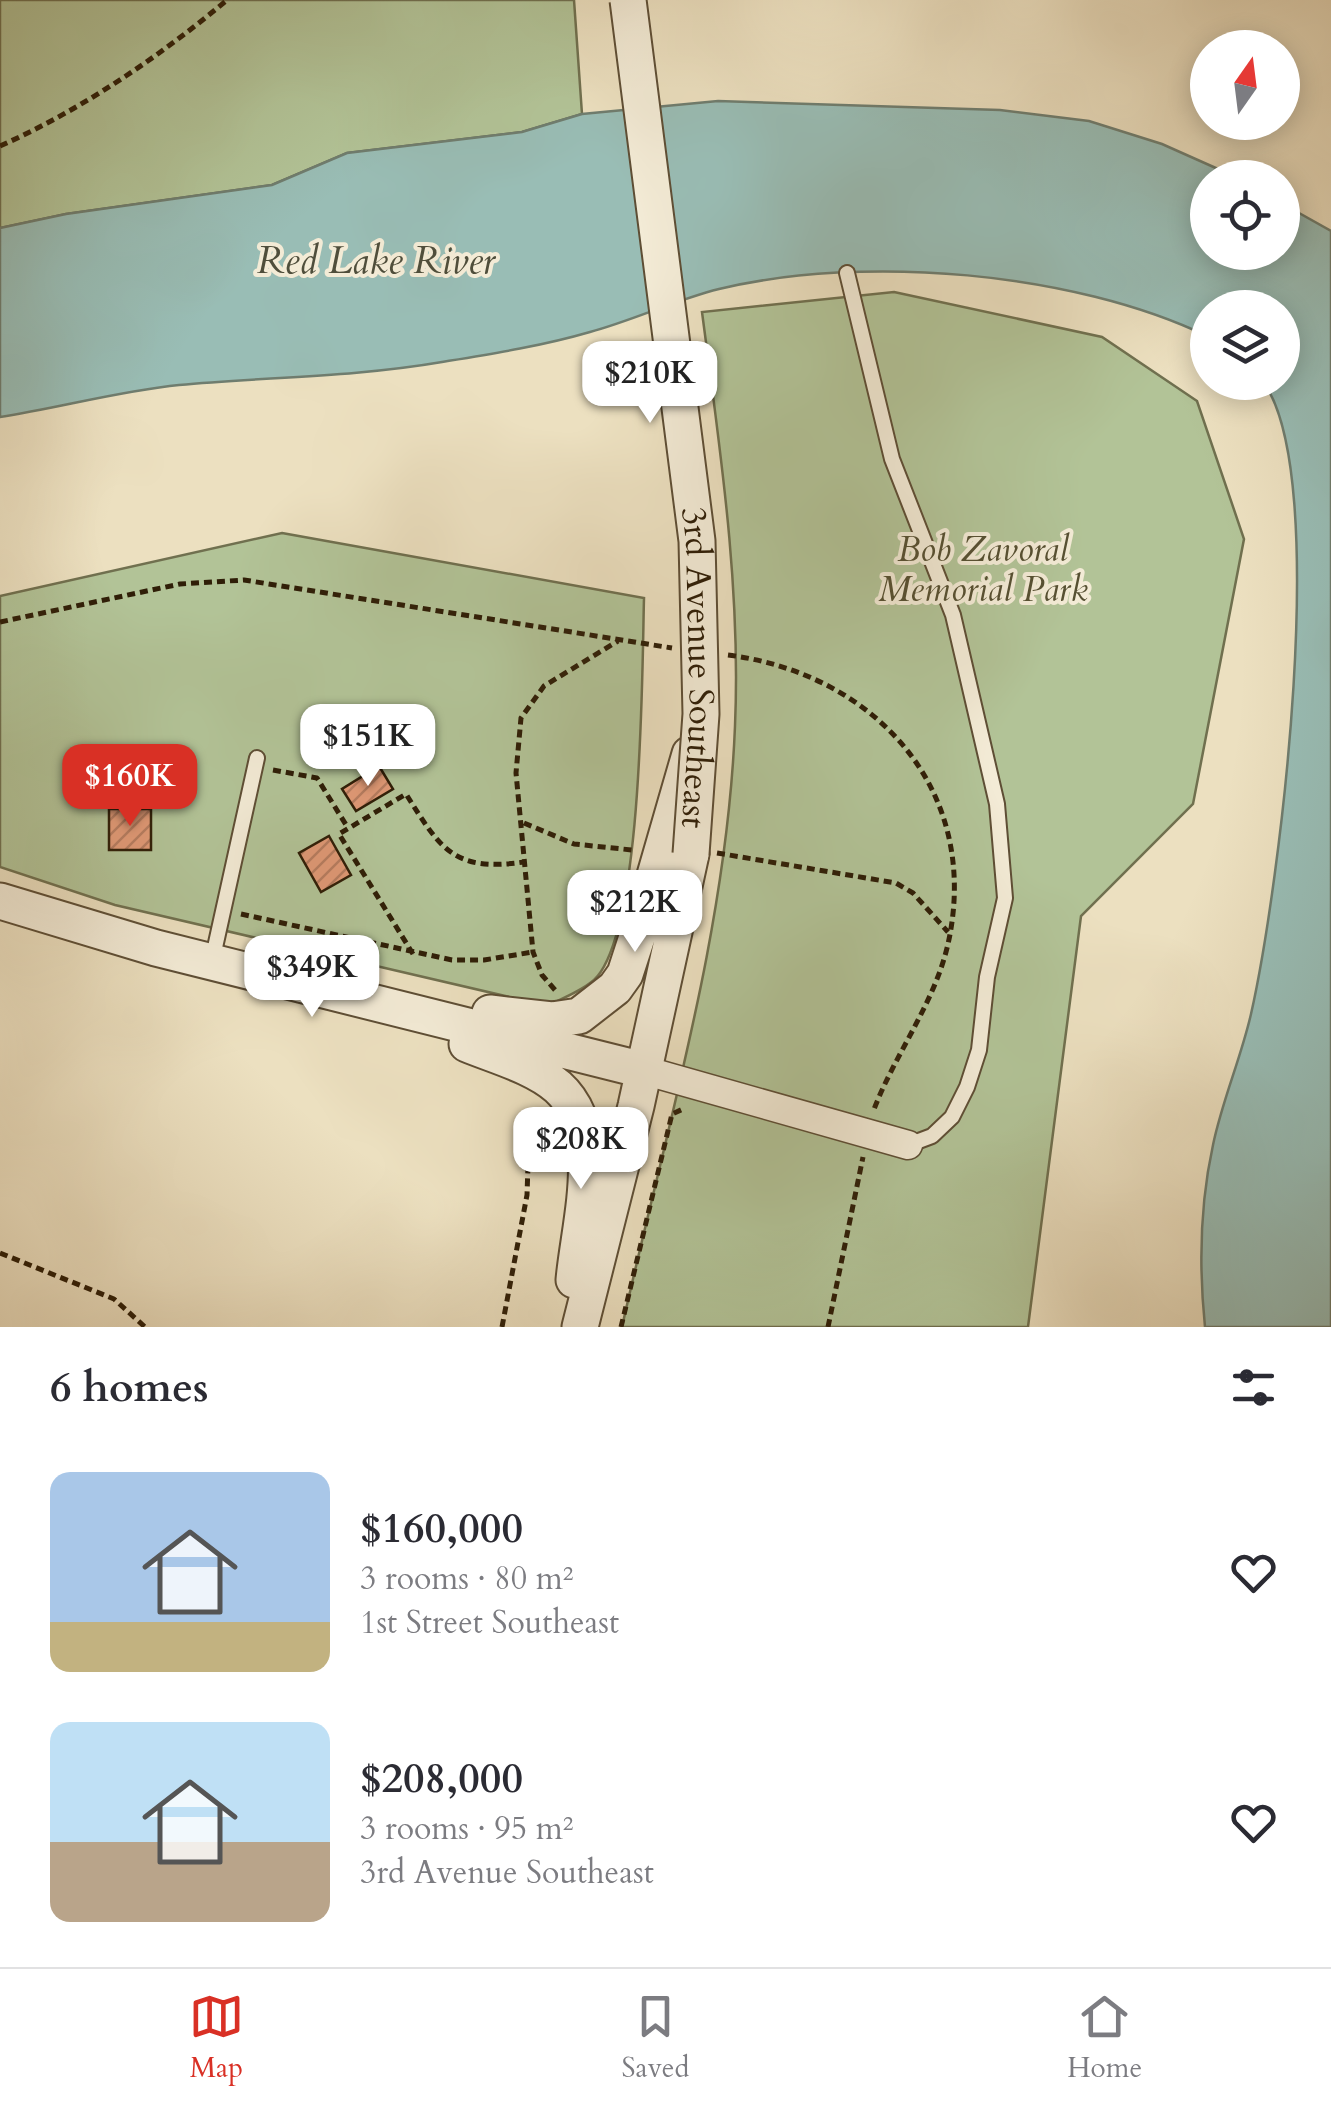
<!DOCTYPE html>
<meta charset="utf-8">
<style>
body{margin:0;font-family:Cardo,serif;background:#f7f7f7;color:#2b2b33;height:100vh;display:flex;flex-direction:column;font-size:38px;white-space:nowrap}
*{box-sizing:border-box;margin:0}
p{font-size:32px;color:#7c7c81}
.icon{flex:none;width:55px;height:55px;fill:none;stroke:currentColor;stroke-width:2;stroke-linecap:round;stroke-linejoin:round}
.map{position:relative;height:1327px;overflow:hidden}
.drawer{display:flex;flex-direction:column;background:#fff;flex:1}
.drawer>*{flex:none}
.needle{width:65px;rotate:14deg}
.fabs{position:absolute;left:1190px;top:30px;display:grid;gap:20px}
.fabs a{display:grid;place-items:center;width:110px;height:110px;border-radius:50%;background:#fff;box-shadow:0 5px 25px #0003;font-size:50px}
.price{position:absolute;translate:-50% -85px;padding:0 22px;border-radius:20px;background:#fff;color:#222;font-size:32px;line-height:65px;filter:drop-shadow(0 2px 5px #0008)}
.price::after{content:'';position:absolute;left:50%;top:60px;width:30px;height:22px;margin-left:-15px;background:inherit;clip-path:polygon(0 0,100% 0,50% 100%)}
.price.current{background:#d93025;color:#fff}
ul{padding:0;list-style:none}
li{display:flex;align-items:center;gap:30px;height:250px;padding:0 50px}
li span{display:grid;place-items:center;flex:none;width:280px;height:200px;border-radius:20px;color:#555}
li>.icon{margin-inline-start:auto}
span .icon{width:120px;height:120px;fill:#fffc;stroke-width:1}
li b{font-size:42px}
h2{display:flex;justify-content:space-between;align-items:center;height:120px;padding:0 50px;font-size:42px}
.dock{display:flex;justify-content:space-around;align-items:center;height:140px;border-top:2px solid #e1e1e2;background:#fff;font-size:28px;color:#7c7c81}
.dock a{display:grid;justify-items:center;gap:5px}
.dock .current{color:#d93025}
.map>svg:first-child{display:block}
.green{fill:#b2c397;stroke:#70704f;stroke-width:2.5}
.water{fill:#99bdb5;stroke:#6f7d6f;stroke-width:2.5}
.building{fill:url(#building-hatch);stroke:#2f1e07;stroke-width:2.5}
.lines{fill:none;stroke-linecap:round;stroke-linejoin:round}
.service-casing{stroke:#5e4e35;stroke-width:18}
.minor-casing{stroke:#5e4e35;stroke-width:31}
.tertiary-casing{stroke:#5e4e35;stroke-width:39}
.path{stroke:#2f1e07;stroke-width:5;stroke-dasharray:8 5;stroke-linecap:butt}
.service{stroke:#f3ebd6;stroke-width:14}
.minor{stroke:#f3ebd6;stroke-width:28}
.tertiary{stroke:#f3ebd6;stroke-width:35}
.tertiary-bridge-casing{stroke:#5e4e35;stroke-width:39;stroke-linecap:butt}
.tertiary-bridge{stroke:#f3ebd6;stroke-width:35}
.labels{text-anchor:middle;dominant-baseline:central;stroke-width:8;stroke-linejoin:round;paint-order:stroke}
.park-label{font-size:35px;font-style:italic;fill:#565032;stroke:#f3ebd6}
.street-label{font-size:35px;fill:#2f1e07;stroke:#f3ebd6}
.water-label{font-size:38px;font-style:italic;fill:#4f4e3b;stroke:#f3ebd6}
</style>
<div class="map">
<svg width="1331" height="1327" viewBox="0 0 1331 1327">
<defs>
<pattern id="building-hatch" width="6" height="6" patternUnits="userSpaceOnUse" patternTransform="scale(2.5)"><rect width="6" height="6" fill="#e09976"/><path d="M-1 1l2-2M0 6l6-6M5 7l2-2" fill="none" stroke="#b67c5f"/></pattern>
</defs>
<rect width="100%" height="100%" fill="#ece0c0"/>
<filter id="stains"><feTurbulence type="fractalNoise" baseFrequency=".002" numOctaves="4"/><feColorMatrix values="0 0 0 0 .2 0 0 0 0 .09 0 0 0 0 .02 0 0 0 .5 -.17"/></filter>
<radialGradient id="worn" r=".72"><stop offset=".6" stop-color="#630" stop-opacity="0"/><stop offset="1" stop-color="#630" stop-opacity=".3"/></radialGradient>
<path class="green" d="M0,0H574L582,114L522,132L347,153L272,185L66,214L0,228Z
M894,292L1102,337L1197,401L1244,539L1193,804L1081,916L1028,1327H622C666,1129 727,929 735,726C741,587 720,449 702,312Z
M282,533L644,598C642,671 643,933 594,980C582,991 562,998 548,1006L115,905L0,867V596Z"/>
<path class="water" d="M718,101L1000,110L1089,121L1162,144L1236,177L1208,178V252H1282L1283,204L1331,231V1327H1205C1199,1268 1200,1204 1213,1145C1222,1101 1241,1058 1251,1014C1280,885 1331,479 1264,383L1282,382V308H1208L1207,336C1074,272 864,254 719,289C675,300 634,320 590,332C542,346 491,354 442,362C355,377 266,377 179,385C119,391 59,408 0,417V228L66,214L272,185L347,153L522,132L582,114Z"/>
<path class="building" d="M379,766L393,789L356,811L342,789Z
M109,809H151V850H109Z
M329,836L351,875L321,892L299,853Z"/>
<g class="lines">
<defs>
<path id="service" d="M847,273L892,459L953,615L997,804L1005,898L987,977L979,1050L967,1087L952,1117L932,1136L908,1145
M212,961L257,758"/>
<path id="minor" d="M643,1070L908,1145"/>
<path id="tertiary" d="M0,901L156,948L643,1070
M490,1013L552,1020L579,1016L615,988L625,974L638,934L690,754
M467,1044C496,1056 534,1066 558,1087C607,1131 579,1223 574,1280
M580,1327L636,1106L691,854"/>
</defs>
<use href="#service" class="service-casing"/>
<use href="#minor" class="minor-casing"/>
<use href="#tertiary" class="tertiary-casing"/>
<path class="path" d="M0,146C81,110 159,57 227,0
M0,622L180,584L244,580L672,648
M728,655C876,674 982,791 948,944C934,1005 894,1055 873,1112
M273,770L317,778L348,828
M524,823L574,844L632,850
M717,853L896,883L913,893L948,932
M241,914L452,960H484L533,952
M413,954L339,834L406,794C441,850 454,872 524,862
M555,990L542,975L533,952L516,773L521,718L544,686L618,641
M0,1253L114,1299L145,1327
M502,1327L527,1195L529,1136L534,1124L548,1120
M621,1327L672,1114L683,1109
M828,1327L863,1157"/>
<use href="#service" class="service"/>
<use href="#minor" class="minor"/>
<use href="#tertiary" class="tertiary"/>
<defs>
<g id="tertiary-bridge">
<path id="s1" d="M628,0L697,541L701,714L691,854"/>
</g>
</defs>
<use href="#tertiary-bridge" class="tertiary-bridge-casing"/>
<use href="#tertiary-bridge" class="tertiary-bridge"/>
</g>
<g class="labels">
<g class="park-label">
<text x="983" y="550">Bob Zavoral<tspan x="983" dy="40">Memorial Park</tspan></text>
</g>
<g class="street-label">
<text stroke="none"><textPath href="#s1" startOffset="672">3rd Avenue Southeast</textPath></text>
</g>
<g class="water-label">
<text x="376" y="261">Red Lake River</text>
</g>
</g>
<rect width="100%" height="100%" filter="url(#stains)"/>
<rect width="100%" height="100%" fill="url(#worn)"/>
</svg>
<div class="fabs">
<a><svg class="needle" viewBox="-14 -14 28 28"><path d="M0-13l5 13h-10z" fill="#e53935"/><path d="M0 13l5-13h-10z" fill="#7c7c81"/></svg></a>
<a><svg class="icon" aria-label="locate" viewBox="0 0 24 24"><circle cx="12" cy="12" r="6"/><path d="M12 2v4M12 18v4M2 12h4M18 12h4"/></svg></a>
<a><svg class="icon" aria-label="layers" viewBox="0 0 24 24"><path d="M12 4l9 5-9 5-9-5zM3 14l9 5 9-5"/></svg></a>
</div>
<b class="price" style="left:650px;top:426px">$210K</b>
<b class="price" style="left:368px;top:789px">$151K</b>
<b class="price current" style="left:130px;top:829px">$160K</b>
<b class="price" style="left:635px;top:955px">$212K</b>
<b class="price" style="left:312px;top:1020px">$349K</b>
<b class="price" style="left:581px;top:1192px">$208K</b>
</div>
<section class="drawer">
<h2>6 homes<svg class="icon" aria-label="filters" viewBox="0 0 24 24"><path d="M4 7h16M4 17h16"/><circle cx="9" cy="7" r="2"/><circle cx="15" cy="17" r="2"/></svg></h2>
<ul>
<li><span style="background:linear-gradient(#a9c7e8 75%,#c2b280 0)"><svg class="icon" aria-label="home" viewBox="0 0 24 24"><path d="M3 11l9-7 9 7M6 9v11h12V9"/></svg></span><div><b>$160,000</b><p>3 rooms · 80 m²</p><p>1st Street Southeast</p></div><svg class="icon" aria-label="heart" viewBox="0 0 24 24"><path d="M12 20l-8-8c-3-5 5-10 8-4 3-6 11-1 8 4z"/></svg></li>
<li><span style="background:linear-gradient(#bfe0f5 60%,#b9a48a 0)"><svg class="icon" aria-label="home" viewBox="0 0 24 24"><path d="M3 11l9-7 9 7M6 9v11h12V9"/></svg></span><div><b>$208,000</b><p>3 rooms · 95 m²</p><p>3rd Avenue Southeast</p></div><svg class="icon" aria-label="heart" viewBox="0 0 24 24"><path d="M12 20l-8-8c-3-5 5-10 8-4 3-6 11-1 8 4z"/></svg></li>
</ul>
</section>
<nav class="dock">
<a class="current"><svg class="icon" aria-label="map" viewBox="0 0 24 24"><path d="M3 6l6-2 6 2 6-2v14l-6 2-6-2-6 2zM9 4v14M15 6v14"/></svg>Map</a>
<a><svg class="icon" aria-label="saved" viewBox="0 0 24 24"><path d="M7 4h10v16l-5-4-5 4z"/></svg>Saved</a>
<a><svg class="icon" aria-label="home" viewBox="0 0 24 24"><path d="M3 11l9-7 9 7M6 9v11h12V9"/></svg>Home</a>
</nav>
